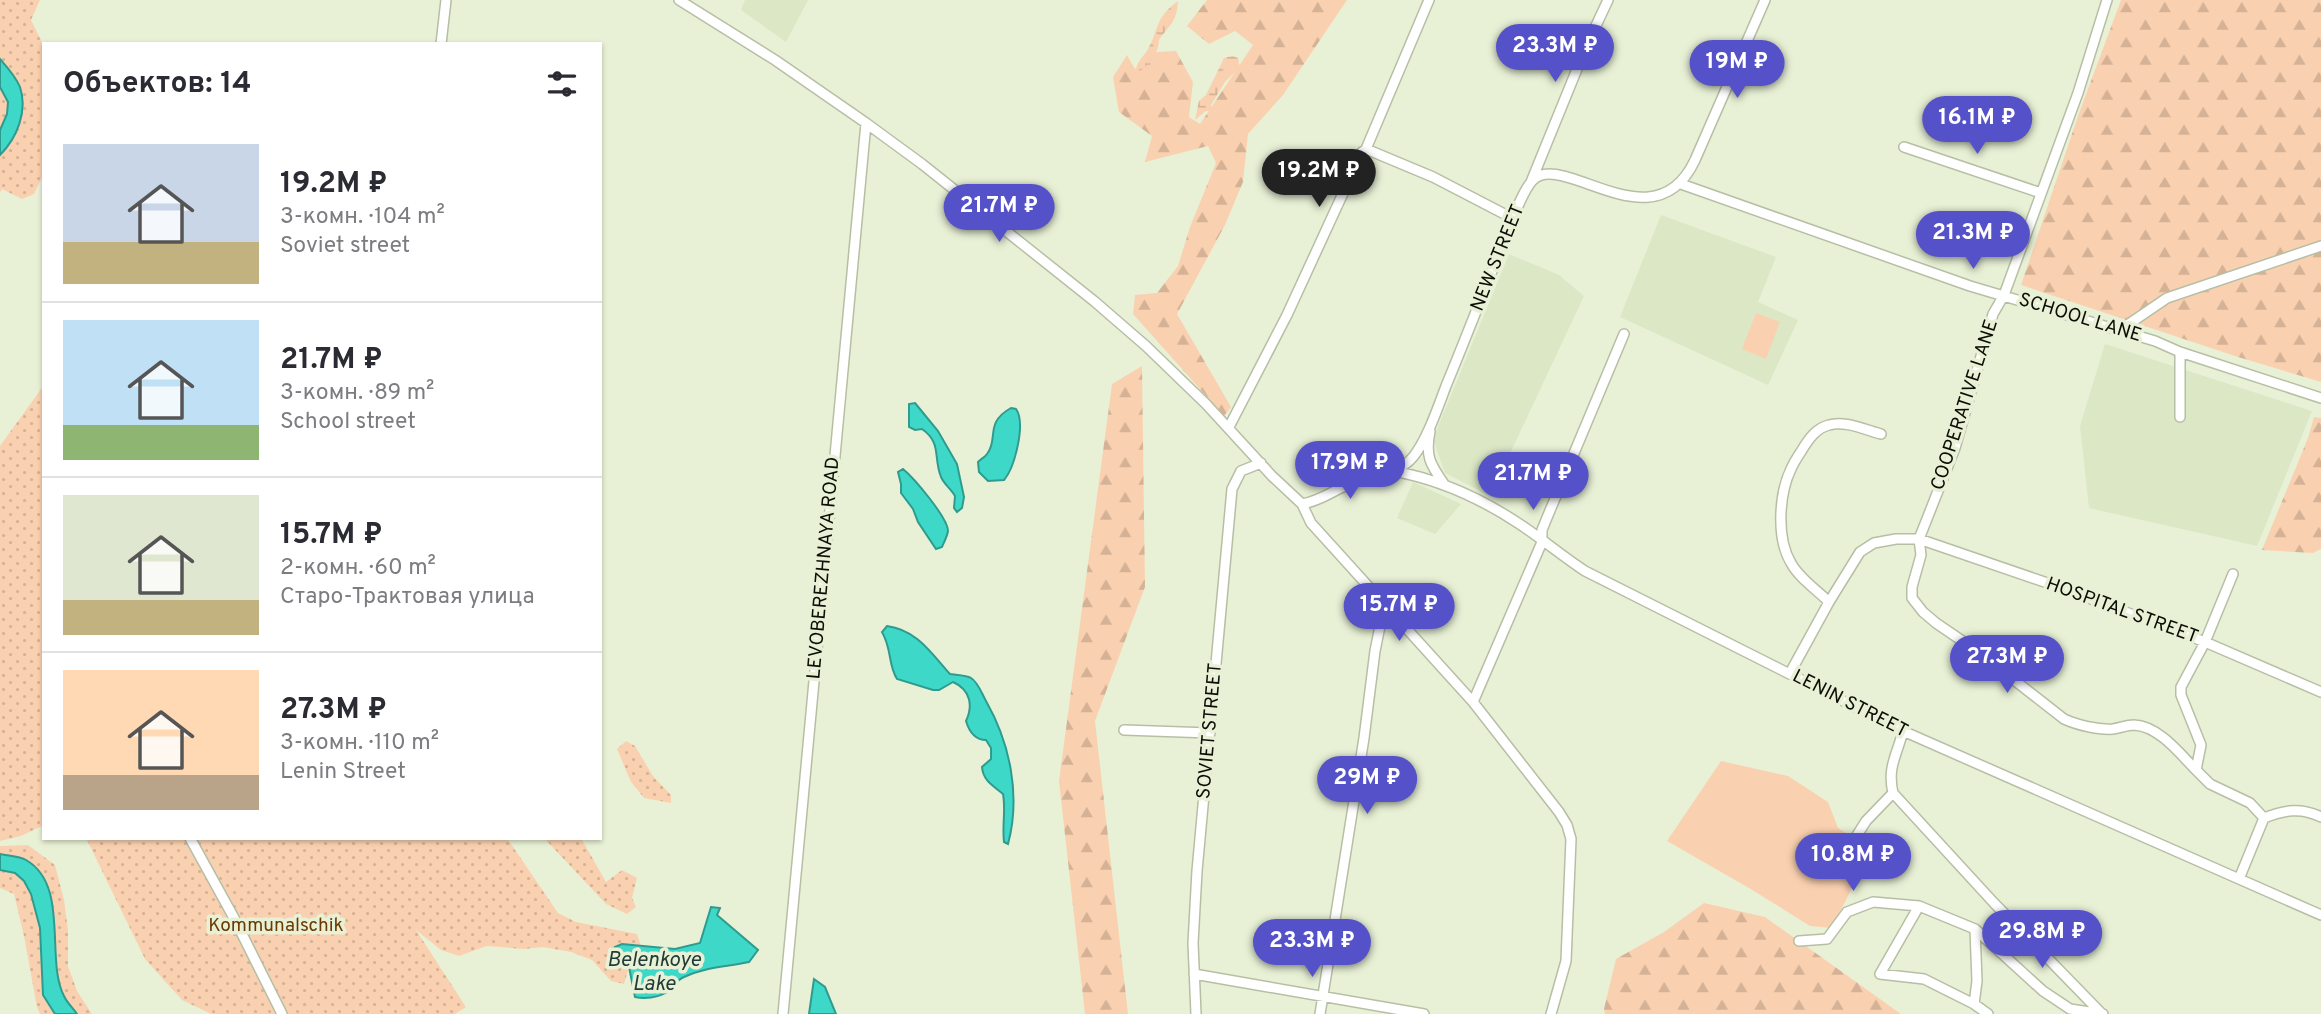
<!DOCTYPE html>
<html lang="ru">
<meta charset="utf-8">
<style>
body{margin:0;font-family:Overpass,sans-serif;background:#f7f7f7;color:#2b2b33;height:100vh;display:flex;flex-direction:column;font-size:26px;white-space:nowrap}
*{box-sizing:border-box;margin:0}
p{font-size:23px;color:#7c7c81}
.icon{flex:none;width:38px;height:38px;fill:none;stroke:currentColor;stroke-width:2;stroke-linecap:round;stroke-linejoin:round}
.map{position:relative;flex:1;overflow:hidden}
.sheet{position:absolute;left:42px;top:42px;width:560px;height:798px;display:flex;flex-direction:column;background:#fff;border-radius:0px;box-shadow:0 2px 5px #0004}
.sheet>*{flex:none}
.price{position:absolute;translate:-50% -60px;padding:0 16px;border-radius:24px;background:#5552c9;color:#fff;font-size:23px;line-height:46px;filter:drop-shadow(0 2px 4px #0008)}
.price::after{content:'';position:absolute;left:50%;top:42px;width:21px;height:16px;margin-left:-10px;background:inherit;clip-path:polygon(0 0,100% 0,50% 100%)}
.price.selected{background:#222;color:#fff}
ul{padding:0;list-style:none}
li{display:flex;align-items:center;gap:21px;height:175px;padding:0 21px}
li+li{border-top:2px solid #e1e1e2}
li span{display:grid;place-items:center;flex:none;width:196px;height:140px;border-radius:0px;color:#555}
li>.icon{margin-inline-start:auto}
span .icon{width:84px;height:84px;fill:#fffc;stroke-width:1}
li b{font-size:30px}
h2{display:flex;justify-content:space-between;align-items:center;height:84px;padding:0 21px;font-size:30px}
.map>svg:first-child{display:block}
.built{fill:#dbe7c5}
.green{fill:url(#green-dots)}
.forest{fill:url(#forest-firs)}
.wetland{fill:url(#wetland-marsh)}
.pitch{fill:#fad1b0}
.water{fill:#3ed8c9;stroke:#2f9b8e;stroke-width:2}
.lines{fill:none;stroke-linecap:round;stroke-linejoin:round}
.minor-casing{stroke:#b6bfa5;stroke-width:12}
.minor{stroke:#fff;stroke-width:9}
.labels{text-anchor:middle;dominant-baseline:central;stroke-width:7;stroke-linejoin:round;paint-order:stroke}
.street-label{font-size:19px;fill:#0b0e06;stroke:#e8f1d6}
.park-label{font-size:19px;fill:#6b3900;stroke:#e8f1d6}
.water-label{font-size:21px;font-style:italic;fill:#223b38;stroke:#e8f1d6}
</style>
<div class="map">
<svg width="2321" height="1014" viewBox="0 0 2321 1014">
<defs>
<pattern id="green-dots" width="8" height="8" patternUnits="userSpaceOnUse" patternTransform="scale(1.75)"><rect width="8" height="8" fill="#fad1b0"/><path d="M2 2h.1M6 6h.1" fill="none" stroke="#d5b296" stroke-width="1.8" stroke-linecap="round"/></pattern>
<pattern id="forest-firs" width="22" height="20" patternUnits="userSpaceOnUse" patternTransform="scale(1.75)"><rect width="22" height="20" fill="#fad1b0"/><path d="M5 1l3.5 6h-7zM16 11l3.5 6h-7z" fill="#d5b296"/></pattern>
<pattern id="wetland-marsh" width="20" height="14" patternUnits="userSpaceOnUse" patternTransform="scale(1.75)"><rect width="20" height="14" fill="#fad1b0"/><path d="M1 5h8M5 5V1M11 12h8M15 12V8" fill="none" stroke="#d5b296"/></pattern>
</defs>
<rect width="100%" height="100%" fill="#e8f1d6"/>
<path class="built" d="M745,0H808L786,42L741,10Z
M1661,215L1776,257L1758,302L1798,320L1768,385L1620,317Z
M1509,254L1559,275L1584,296L1490,496L1445,473L1433,439Z
M2105,344L2312,411L2257,546L2089,508L2080,426Z
M1413,482L1461,504L1435,534L1397,518Z"/>
<path class="green" d="M0,0H40L31,20L44,46V173L34,194L22,199L2,189L0,193Z
M44,385V825L21,836L0,841V446Z
M626,741L635,746L653,776L671,795V803L644,798L631,782L617,749Z
M86,838H507L558,913L576,922L637,934L641,946L622,944L621,957L629,967L624,984L611,981L592,960L571,952L543,947L524,949L487,946L459,956L441,950L416,930L466,1007L455,1014H211L182,1000L145,959Z
M544,838H581L606,882L622,870L637,878L632,898L636,907L627,914L606,904Z
M28,845L55,865L64,900L68,930V966L77,991L92,1014H40L37,1007L24,936L14,894L0,888V846Z"/>
<path class="forest" d="M1207,0H1347L1283,95L1248,134L1243,182L1225,225L1177,314L1231,407L1224,416L1133,314L1135,295L1157,293L1178,266L1190,227L1216,163L1208,146L1145,162L1152,136L1119,112L1113,77L1127,55L1135,69L1157,52L1176,51L1193,82L1189,117L1200,124L1253,45L1235,31L1209,44L1187,26Z
M2121,0H2321V382L2238,357L2021,285L2078,116Z
M1142,366L1145,587L1095,721L1128,1014H1085L1059,781L1112,384Z
M2314,417L2321,418V549L2313,553L2262,550L2308,438Z
M1704,903L1765,917L1901,1014H1605L1604,1009L1616,959L1664,932Z"/>
<path class="wetland" d="M1178,1C1177,23 1169,25 1159,40C1159,54 1147,67 1136,74C1135,62 1143,58 1148,49C1160,27 1154,19 1178,1Z
M1232,56L1238,58L1240,67L1225,82L1211,105L1213,111H1206L1195,120L1199,101L1206,95L1224,58Z"/>
<path class="pitch" d="M1756,313L1780,322L1766,359L1742,349Z
M1721,761L1788,776L1828,802L1838,828L1867,847L1869,854L1832,928L1810,926L1749,888L1667,841Z"/>
<path class="water" d="M0,59C7,67 16,77 20,87C28,111 17,138 0,155V130L7,114L8,102L0,87Z
M915,403L938,431L957,464L964,497L962,508L957,512L954,508L955,496C951,489 944,484 941,477C933,457 942,443 922,429L915,430L909,427V404Z
M1011,408L1016,409C1026,423 1015,467 1004,480L988,481L979,472L978,462C981,459 985,457 987,454C999,439 984,423 1011,408Z
M903,469C914,478 948,518 948,531C947,537 944,542 942,547L936,549L918,522L913,509L901,493V484L898,472Z
M887,626C917,630 931,653 950,674C956,675 966,675 971,678C978,682 982,694 986,701C1010,743 1021,796 1008,844L1004,842C1002,825 1006,810 1003,794C994,786 983,781 982,767L991,759V748L986,740C974,740 969,731 966,721C973,706 971,690 953,682L939,690H933L897,679C888,665 892,649 882,632Z
M0,854C9,856 19,856 26,860C70,885 45,960 64,996C67,1003 73,1008 77,1014H55L43,995L40,928L31,894L24,881L15,873L0,870Z
M711,907L720,908L717,915L758,950L749,962C727,967 705,967 684,977C676,980 673,988 667,992C658,998 644,999 635,997L629,967L615,947L622,944L675,949L700,943Z
M814,979L825,987L836,1014H809Z"/>
<g class="lines">
<defs>
<path id="minor" d="M679,0L775,60L866,123L922,164L1094,301L1146,346L1206,404L1272,476L1302,504L1311,523L1473,702L1559,812L1567,825L1571,839L1566,961L1551,1014
M2107,0L2078,93L2004,295L1993,314L1955,448L1919,539L1921,555L1912,587V598L1923,612L1936,623L1977,651L2064,719C2077,725 2098,730 2113,729C2120,728 2127,725 2134,725C2159,726 2180,754 2196,770
M441,44L446,0
M1904,147L2041,193
M1366,149L1433,177L1514,219
M1531,182L1586,47L1608,0
M1681,184L1970,286L2155,341L2180,352V417
M2120,330L2167,298L2321,246
M2180,352L2321,398
M1229,427L1287,315L1362,152L1366,149L1429,0
M1430,431C1425,456 1430,464 1444,484
M1393,471C1438,479 1480,498 1518,523C1541,538 1562,556 1585,571L1903,731L2321,915
M1302,504C1322,501 1336,488 1355,482C1374,475 1399,474 1413,457C1427,440 1438,407 1446,386C1465,340 1483,294 1501,248C1508,231 1521,193 1532,181C1561,148 1654,248 1695,160L1765,0
M2233,574L2205,642L2181,687V695L2201,745L2196,770L2210,784L2250,803L2264,818
M1829,602C1817,590 1799,578 1791,563C1776,538 1779,494 1791,469C1794,462 1798,456 1802,450C1808,440 1816,428 1829,425C1844,420 1866,430 1881,434
M1790,673L1829,602L1860,552L1874,543L1896,539H1919L2062,588L2205,642L2321,692
M1473,702L1542,542V530L1546,520L1624,334
M1124,730L1210,733
M1893,793L1994,903L2101,1013
M1856,837L1866,821L1893,793C1887,767 1897,755 1903,731
M190,838L234,918L282,1014
M2239,879L2264,818C2284,810 2301,807 2321,817
M1799,941L1827,939L1847,912L1873,902L1919,906
M1194,974L1424,1014
M1974,1004L1977,981L1975,929
M783,1014L866,123
M1196,1014L1193,943L1197,871L1232,489L1241,471L1261,463
M1320,1014L1364,738L1375,651L1382,616L1387,608
M1988,1014L1974,1004L1924,979L1880,974L1919,906L1975,929L2043,991L2070,1009L2103,1014"/>
</defs>
<use href="#minor" class="minor-casing"/>
<use href="#minor" class="minor"/>
</g>
<g class="labels">
<g class="street-label">
<text transform="translate(1498 258) rotate(-68)">NEW STREET</text>
<text transform="translate(2080 318) rotate(17)">SCHOOL LANE</text>
<text transform="translate(1965 405) rotate(-72)">COOPERATIVE LANE</text>
<text transform="translate(824 568) rotate(-85)">LEVOBEREZHNAYA ROAD</text>
<text transform="translate(2122 611) rotate(20)">HOSPITAL STREET</text>
<text transform="translate(1850 704) rotate(27)">LENIN STREET</text>
<text transform="translate(1210 731) rotate(-85)">SOVIET STREET</text>
</g>
<g class="park-label">
<text x="276" y="926">Kommunalschik</text>
</g>
<g class="water-label">
<text x="654" y="960">Belenkoye<tspan x="654" dy="24">Lake</tspan></text>
</g>
</g>
</svg>
<b class="price" style="left:1555px;top:84px">23.3M ₽</b>
<b class="price" style="left:1737px;top:100px">19M ₽</b>
<b class="price" style="left:1977px;top:156px">16.1M ₽</b>
<b class="price selected" style="left:1319px;top:209px">19.2M ₽</b>
<b class="price" style="left:999px;top:244px">21.7M ₽</b>
<b class="price" style="left:1973px;top:271px">21.3M ₽</b>
<b class="price" style="left:1350px;top:501px">17.9M ₽</b>
<b class="price" style="left:1533px;top:512px">21.7M ₽</b>
<b class="price" style="left:1399px;top:643px">15.7M ₽</b>
<b class="price" style="left:2007px;top:695px">27.3M ₽</b>
<b class="price" style="left:1367px;top:816px">29M ₽</b>
<b class="price" style="left:1853px;top:893px">10.8M ₽</b>
<b class="price" style="left:2042px;top:970px">29.8M ₽</b>
<b class="price" style="left:1312px;top:979px">23.3M ₽</b>
<section class="sheet">
<h2>Объектов: 14<svg class="icon" aria-label="filters" viewBox="0 0 24 24"><path d="M4 7h16M4 17h16"/><circle cx="9" cy="7" r="2"/><circle cx="15" cy="17" r="2"/></svg></h2>
<ul>
<li><span style="background:linear-gradient(#c9d6e8 70%,#c2b280 0)"><svg class="icon" aria-label="home" viewBox="0 0 24 24"><path d="M3 11l9-7 9 7M6 9v11h12V9"/></svg></span><div><b>19.2M ₽</b><p>3-комн. · 104 m²</p><p>Soviet street</p></div></li>
<li><span style="background:linear-gradient(#bfe0f5 75%,#8fb573 0)"><svg class="icon" aria-label="home" viewBox="0 0 24 24"><path d="M3 11l9-7 9 7M6 9v11h12V9"/></svg></span><div><b>21.7M ₽</b><p>3-комн. · 89 m²</p><p>School street</p></div></li>
<li><span style="background:linear-gradient(#dfe7d0 75%,#c2b280 0)"><svg class="icon" aria-label="home" viewBox="0 0 24 24"><path d="M3 11l9-7 9 7M6 9v11h12V9"/></svg></span><div><b>15.7M ₽</b><p>2-комн. · 60 m²</p><p>Старо-Трактовая улица</p></div></li>
<li><span style="background:linear-gradient(#ffd9b3 75%,#b9a48a 0)"><svg class="icon" aria-label="home" viewBox="0 0 24 24"><path d="M3 11l9-7 9 7M6 9v11h12V9"/></svg></span><div><b>27.3M ₽</b><p>3-комн. · 110 m²</p><p>Lenin Street</p></div></li>
</ul>
</section>
</div>
